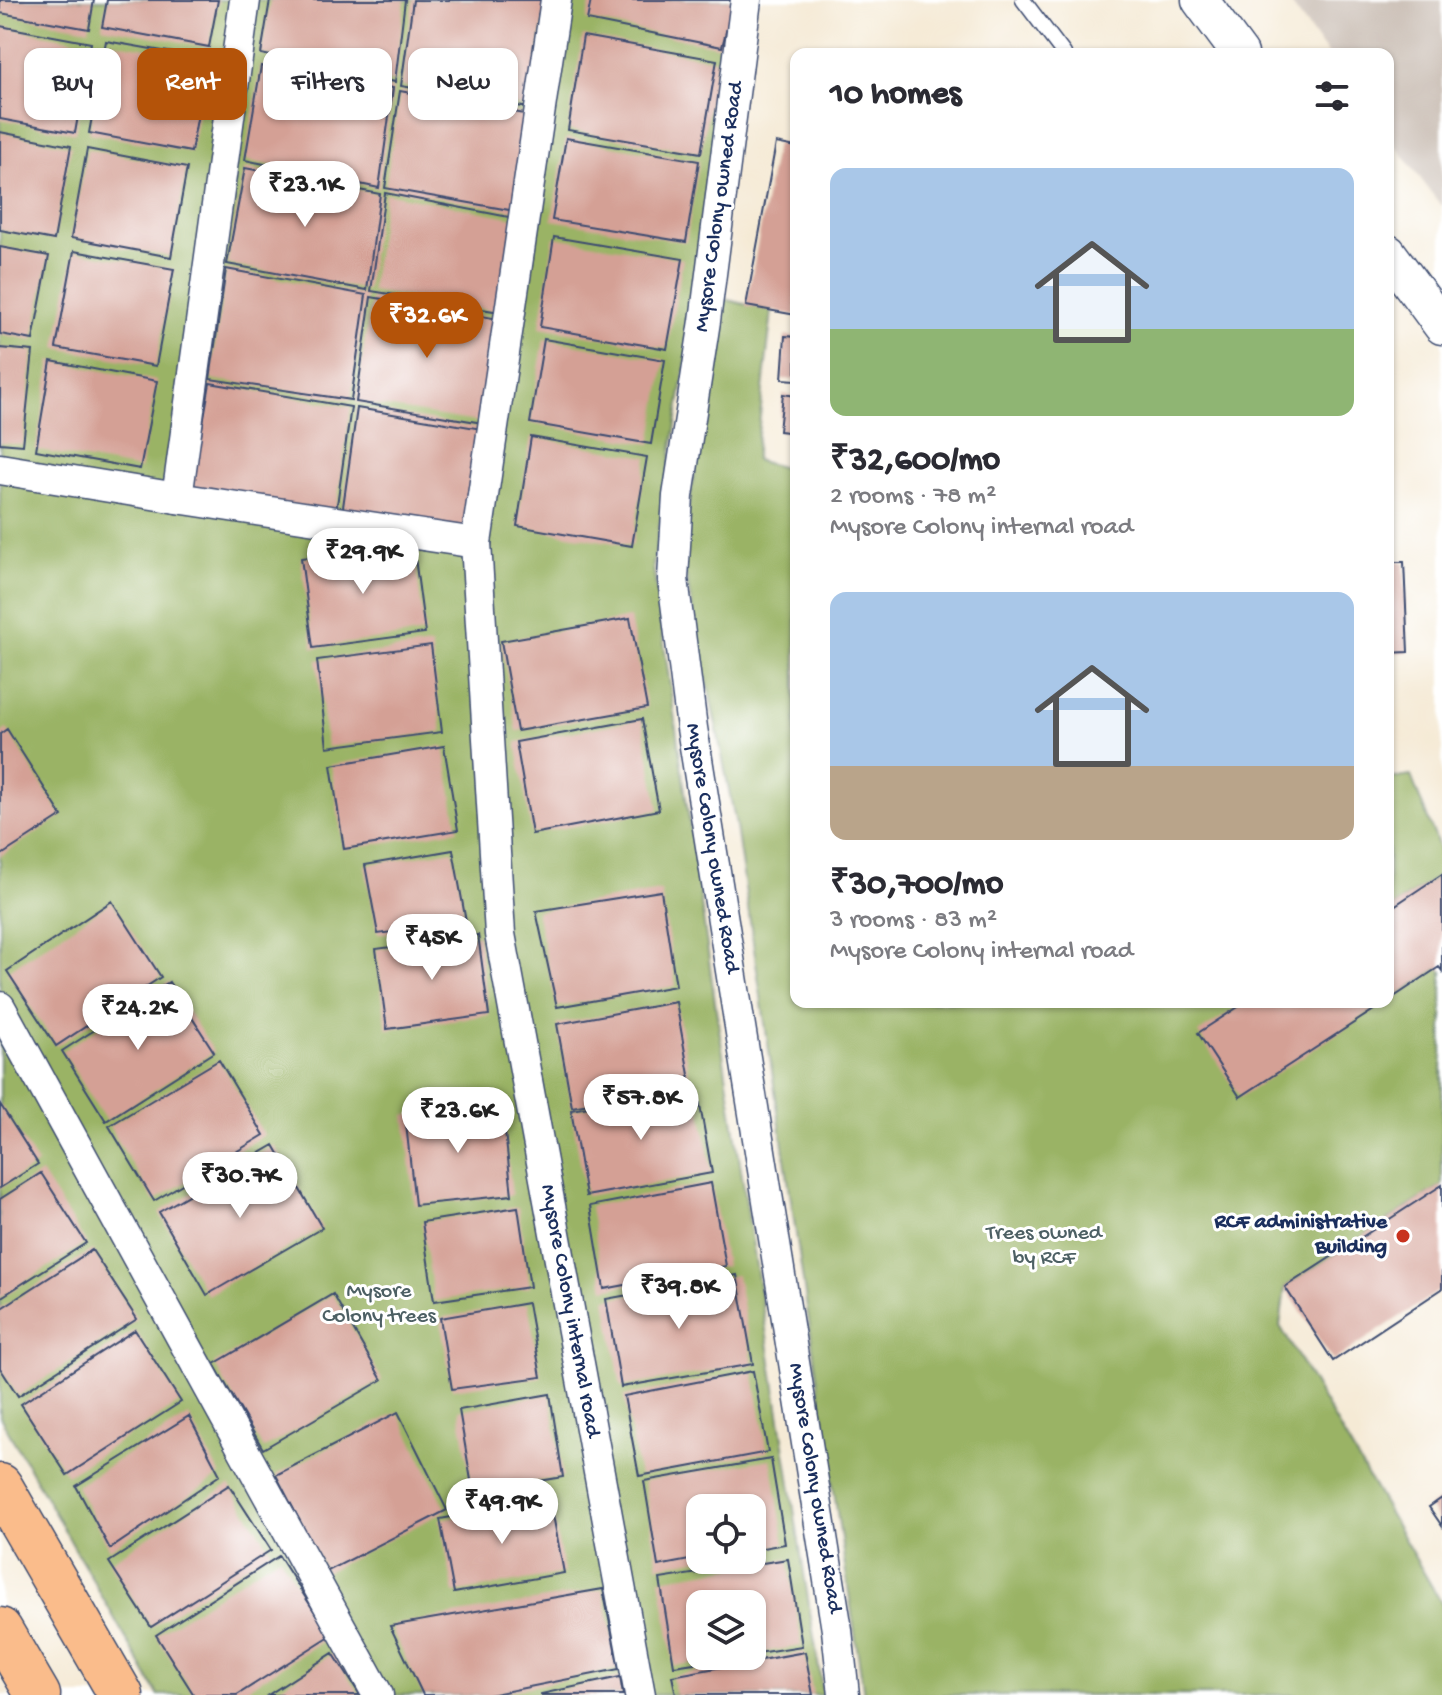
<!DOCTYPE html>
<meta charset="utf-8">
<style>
body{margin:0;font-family:"Gochi Hand",sans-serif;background:#f7f7f7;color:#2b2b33;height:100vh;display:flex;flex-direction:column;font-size:30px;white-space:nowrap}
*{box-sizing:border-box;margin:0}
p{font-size:26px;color:#7c7c81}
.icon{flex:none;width:44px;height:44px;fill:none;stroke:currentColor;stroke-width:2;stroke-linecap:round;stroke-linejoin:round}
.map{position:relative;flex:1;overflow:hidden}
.side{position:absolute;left:790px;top:48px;width:604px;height:960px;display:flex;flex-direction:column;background:#fff;border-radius:16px;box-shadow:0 2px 6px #0004}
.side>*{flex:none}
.guide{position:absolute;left:24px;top:48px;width:646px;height:72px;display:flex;gap:16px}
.buttons{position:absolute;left:686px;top:1494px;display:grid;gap:16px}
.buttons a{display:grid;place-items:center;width:80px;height:80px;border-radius:16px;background:#fff;box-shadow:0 2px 6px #0004;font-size:40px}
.price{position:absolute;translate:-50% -68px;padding:0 18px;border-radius:28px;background:#fff;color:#222;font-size:26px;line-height:52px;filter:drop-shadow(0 2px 4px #0008)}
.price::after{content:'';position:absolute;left:50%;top:48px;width:24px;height:18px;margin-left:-12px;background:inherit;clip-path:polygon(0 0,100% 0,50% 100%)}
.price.on{background:#b45309;color:#fff}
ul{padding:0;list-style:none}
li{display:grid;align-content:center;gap:16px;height:424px;padding:0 40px}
li span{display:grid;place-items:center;height:248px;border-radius:16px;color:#555}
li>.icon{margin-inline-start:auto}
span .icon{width:144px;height:144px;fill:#fffc;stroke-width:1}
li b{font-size:34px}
h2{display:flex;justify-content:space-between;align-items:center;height:96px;padding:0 40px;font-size:34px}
.pill{padding:0 28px;border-radius:16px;background:#fff;box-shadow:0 2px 6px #0004;font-size:28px;line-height:72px}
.pill.on{background:#b45309;color:#fff}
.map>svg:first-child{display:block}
.industrial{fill:#cdc2b9}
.forest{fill:#9ab365;stroke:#5a7162;stroke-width:2;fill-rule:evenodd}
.building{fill:#d4a095}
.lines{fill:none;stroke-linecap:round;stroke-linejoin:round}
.service-casing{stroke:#3c4b70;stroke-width:17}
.minor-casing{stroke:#3c4b70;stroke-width:33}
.tertiary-casing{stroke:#3c4b70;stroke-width:39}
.motorway-casing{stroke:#3c4b70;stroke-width:47}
.service{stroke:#fff;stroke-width:14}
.minor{stroke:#fff;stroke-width:30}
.tertiary{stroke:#fff;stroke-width:36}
.motorway{stroke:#fabc8b;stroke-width:44}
.poi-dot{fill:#c8321e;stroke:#fff;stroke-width:3}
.labels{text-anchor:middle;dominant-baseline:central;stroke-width:6;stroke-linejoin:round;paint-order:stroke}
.street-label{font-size:22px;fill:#1b2f5e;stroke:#fff}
.poi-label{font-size:22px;font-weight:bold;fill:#1b2f5e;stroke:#fff;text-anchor:end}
.park-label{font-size:22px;fill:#4d6064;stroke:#fff}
</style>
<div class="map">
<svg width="1442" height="1695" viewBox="0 0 1442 1695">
<rect width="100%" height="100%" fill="#fff"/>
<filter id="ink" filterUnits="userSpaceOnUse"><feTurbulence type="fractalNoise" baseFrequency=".0125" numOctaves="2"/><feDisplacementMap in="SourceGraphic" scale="16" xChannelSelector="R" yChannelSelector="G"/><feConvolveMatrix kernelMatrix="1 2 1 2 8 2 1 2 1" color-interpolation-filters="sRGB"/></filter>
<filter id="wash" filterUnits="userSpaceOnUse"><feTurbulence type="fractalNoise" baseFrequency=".006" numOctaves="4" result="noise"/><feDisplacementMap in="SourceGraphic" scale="32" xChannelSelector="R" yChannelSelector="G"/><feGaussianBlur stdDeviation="1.8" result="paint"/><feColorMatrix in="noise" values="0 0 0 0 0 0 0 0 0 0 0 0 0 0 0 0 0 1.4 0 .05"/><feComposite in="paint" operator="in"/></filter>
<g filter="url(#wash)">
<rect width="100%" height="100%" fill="#f5ead5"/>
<path class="industrial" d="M1288,0H1442V207L1388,135V54H1328Z"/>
<path class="forest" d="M0,0H734L693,319L653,566L716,1009L823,1695H158L0,1417ZM700,1508H752V1560H700ZM700,1604H752V1656H700Z
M724,299L772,311L755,460L792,470L796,484V1002H1388L1439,967L1442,971V1185L1285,1287L1280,1326L1442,1604V1695H864L735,820L681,552Z
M1411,776L1442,855V874L1388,910V779Z"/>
<g id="blocks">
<path class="building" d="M0,0H94L89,29L0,13Z
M107,0H218L209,47L102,27Z
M270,0H405L395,82L261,54Z
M413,0H547L529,108L401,86Z
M591,0H734L722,47L587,20Z
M0,26L91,43L75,133L0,119Z
M583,36L717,60L701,153L568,130Z
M106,41L208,59L191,152L89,133Z
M261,66L393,88L379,188L245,160Z
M400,91L530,115L515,211L385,188Z
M0,132L71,146L54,240L0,230Z
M566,138L699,161L686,242L552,220Z
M776,143L796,147V315L746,306Z
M87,149L187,168L171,257L71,238Z
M245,168L380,194L367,290L227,264Z
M385,193L514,218L500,312L371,291Z
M554,237L683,259L667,349L540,327Z
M0,247L49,256L33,340L0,334Z
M74,251L174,269L156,366L56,348Z
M226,269L366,295L351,400L210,379Z
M371,297L499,319L483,423L356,402Z
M785,336L796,337V380L782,379Z
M544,339L665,360L651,444L530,423Z
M0,348L33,351L23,445L0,443Z
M51,361L157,381L140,469L36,450Z
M210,383L351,407L336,512L191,491Z
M783,394L796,396V433L779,431Z
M357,408L482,429L468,530L342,514Z
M531,437L647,457L632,546L517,526Z
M413,543L425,633L313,648L301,558Z
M1388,562H1404L1408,652L1388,653Z
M630,618L647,708L517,731L501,641Z
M431,645L442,732L327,747L317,660Z
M642,719L659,810L532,834L516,742Z
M7,729L62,816L0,856V734Z
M444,746L458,830L344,849L331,765Z
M453,850L466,922L378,934L365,865Z
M1442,874V971L1439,967L1388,1001V910Z
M661,891L676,986L557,1007L536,911Z
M112,901L161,977L56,1046L7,971Z
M478,935L489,1015L387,1029L376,949Z
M169,982L214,1052L106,1121L62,1051Z
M676,1002L691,1086L572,1107L557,1024Z
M1246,1002H1386L1240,1097L1198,1033Z
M219,1060L264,1135L154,1201L109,1126Z
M697,1088L712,1173L586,1196L571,1110Z
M0,1104L38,1164L0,1188Z
M502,1105L512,1195L415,1205L405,1115Z
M274,1145L322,1228L207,1295L159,1212Z
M41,1173L86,1243L0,1298V1199Z
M711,1183L726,1266L604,1289L590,1206Z
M1442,1185V1289L1333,1361L1285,1287Z
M518,1207L530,1287L434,1301L422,1222Z
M92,1250L137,1319L18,1396L0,1368V1309Z
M737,1275L753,1364L621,1387L606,1299Z
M333,1294L382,1380L263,1449L214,1364Z
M528,1303L541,1377L452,1389L440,1318Z
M135,1330L181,1402L67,1475L21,1404Z
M753,1371L768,1452L639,1476L624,1396Z
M550,1394L563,1477L473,1492L459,1410Z
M398,1412L447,1510L326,1572L276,1475Z
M189,1416L220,1475L110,1549L76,1486Z
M771,1459L785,1544L752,1550V1508H700V1558L658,1566L644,1481Z
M229,1485L271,1550L151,1627L109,1562Z
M1442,1498V1526L1429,1507Z
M550,1499L564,1573L454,1593L440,1519Z
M279,1556L330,1636L237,1695H194L156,1635Z
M788,1559L802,1646L752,1654V1604H700V1656L727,1658L674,1666L660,1579Z
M603,1589L619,1669L489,1695H423L390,1626Z
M805,1652L813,1695H676L672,1676Z
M333,1653L360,1695H268Z
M620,1677L623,1695H541V1694Z"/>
</g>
</g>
<g filter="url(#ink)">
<use href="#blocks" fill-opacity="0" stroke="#3c4b70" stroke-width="2"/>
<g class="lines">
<defs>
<path id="service" d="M1023,0L1064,54"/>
<g id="minor">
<path d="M245,0L177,498L476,543"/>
<path id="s1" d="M556,0L476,543L500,934L640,1695"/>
<path id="s2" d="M746,0L705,321L678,496L673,579L692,728L837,1630L844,1695"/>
<path d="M0,469L177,498"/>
<path d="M0,1007L378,1695"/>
</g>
<path id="tertiary" d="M1200,0L1240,54
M1388,253L1442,326"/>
<path id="motorway" d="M0,1486L121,1695
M0,1630L38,1695"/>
</defs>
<use href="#service" class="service-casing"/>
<use href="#minor" class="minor-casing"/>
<use href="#tertiary" class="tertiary-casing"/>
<use href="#motorway" class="motorway-casing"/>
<use href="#service" class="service"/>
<use href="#minor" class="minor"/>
<use href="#tertiary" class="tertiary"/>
<use href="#motorway" class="motorway"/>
</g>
</g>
<circle class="poi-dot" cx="1403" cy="1236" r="8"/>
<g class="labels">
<g class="street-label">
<text transform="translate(720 207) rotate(-82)">Mysore Colony owned Road</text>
<text stroke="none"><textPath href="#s2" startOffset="856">Mysore Colony owned Road</textPath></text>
<text stroke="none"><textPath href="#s1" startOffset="1324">Mysore Colony internal road</textPath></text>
<text stroke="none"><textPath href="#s2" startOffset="1504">Mysore Colony owned Road</textPath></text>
</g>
<g class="poi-label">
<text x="1387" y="1223">RCF administrative<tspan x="1387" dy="25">Building</tspan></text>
</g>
<g class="park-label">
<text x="1044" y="1234">Trees owned<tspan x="1044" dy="25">by RCF</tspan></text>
<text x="379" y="1292">Mysore<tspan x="379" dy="25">Colony trees</tspan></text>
</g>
</g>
</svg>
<div class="buttons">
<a><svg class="icon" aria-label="locate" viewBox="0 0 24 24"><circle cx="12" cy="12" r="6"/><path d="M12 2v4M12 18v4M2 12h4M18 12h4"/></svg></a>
<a><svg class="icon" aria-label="layers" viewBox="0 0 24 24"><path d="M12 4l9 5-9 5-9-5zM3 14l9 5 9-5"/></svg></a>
</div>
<b class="price" style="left:305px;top:229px">₹23.1K</b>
<b class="price on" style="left:427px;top:360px">₹32.6K</b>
<b class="price" style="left:363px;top:596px">₹29.9K</b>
<b class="price" style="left:432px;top:982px">₹45K</b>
<b class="price" style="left:138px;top:1052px">₹24.2K</b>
<b class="price" style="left:641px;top:1142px">₹57.8K</b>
<b class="price" style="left:458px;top:1155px">₹23.6K</b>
<b class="price" style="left:240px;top:1220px">₹30.7K</b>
<b class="price" style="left:679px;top:1331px">₹39.8K</b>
<b class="price" style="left:502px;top:1546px">₹49.9K</b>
<div class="guide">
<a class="pill">Buy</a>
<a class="pill on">Rent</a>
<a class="pill">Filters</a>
<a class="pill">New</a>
</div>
<section class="side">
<h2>10 homes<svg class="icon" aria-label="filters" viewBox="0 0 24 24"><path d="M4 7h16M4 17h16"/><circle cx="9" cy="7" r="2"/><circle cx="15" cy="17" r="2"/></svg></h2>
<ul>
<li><span style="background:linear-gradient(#a9c7e8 65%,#8fb573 0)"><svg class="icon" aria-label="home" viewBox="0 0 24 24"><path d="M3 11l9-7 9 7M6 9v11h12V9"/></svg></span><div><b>₹32,600/mo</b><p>2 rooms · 78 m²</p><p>Mysore Colony internal road</p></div></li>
<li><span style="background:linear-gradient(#a9c7e8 70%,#b9a48a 0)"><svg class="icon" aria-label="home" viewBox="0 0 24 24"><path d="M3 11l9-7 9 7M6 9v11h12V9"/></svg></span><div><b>₹30,700/mo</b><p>3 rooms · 83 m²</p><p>Mysore Colony internal road</p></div></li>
</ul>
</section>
</div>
